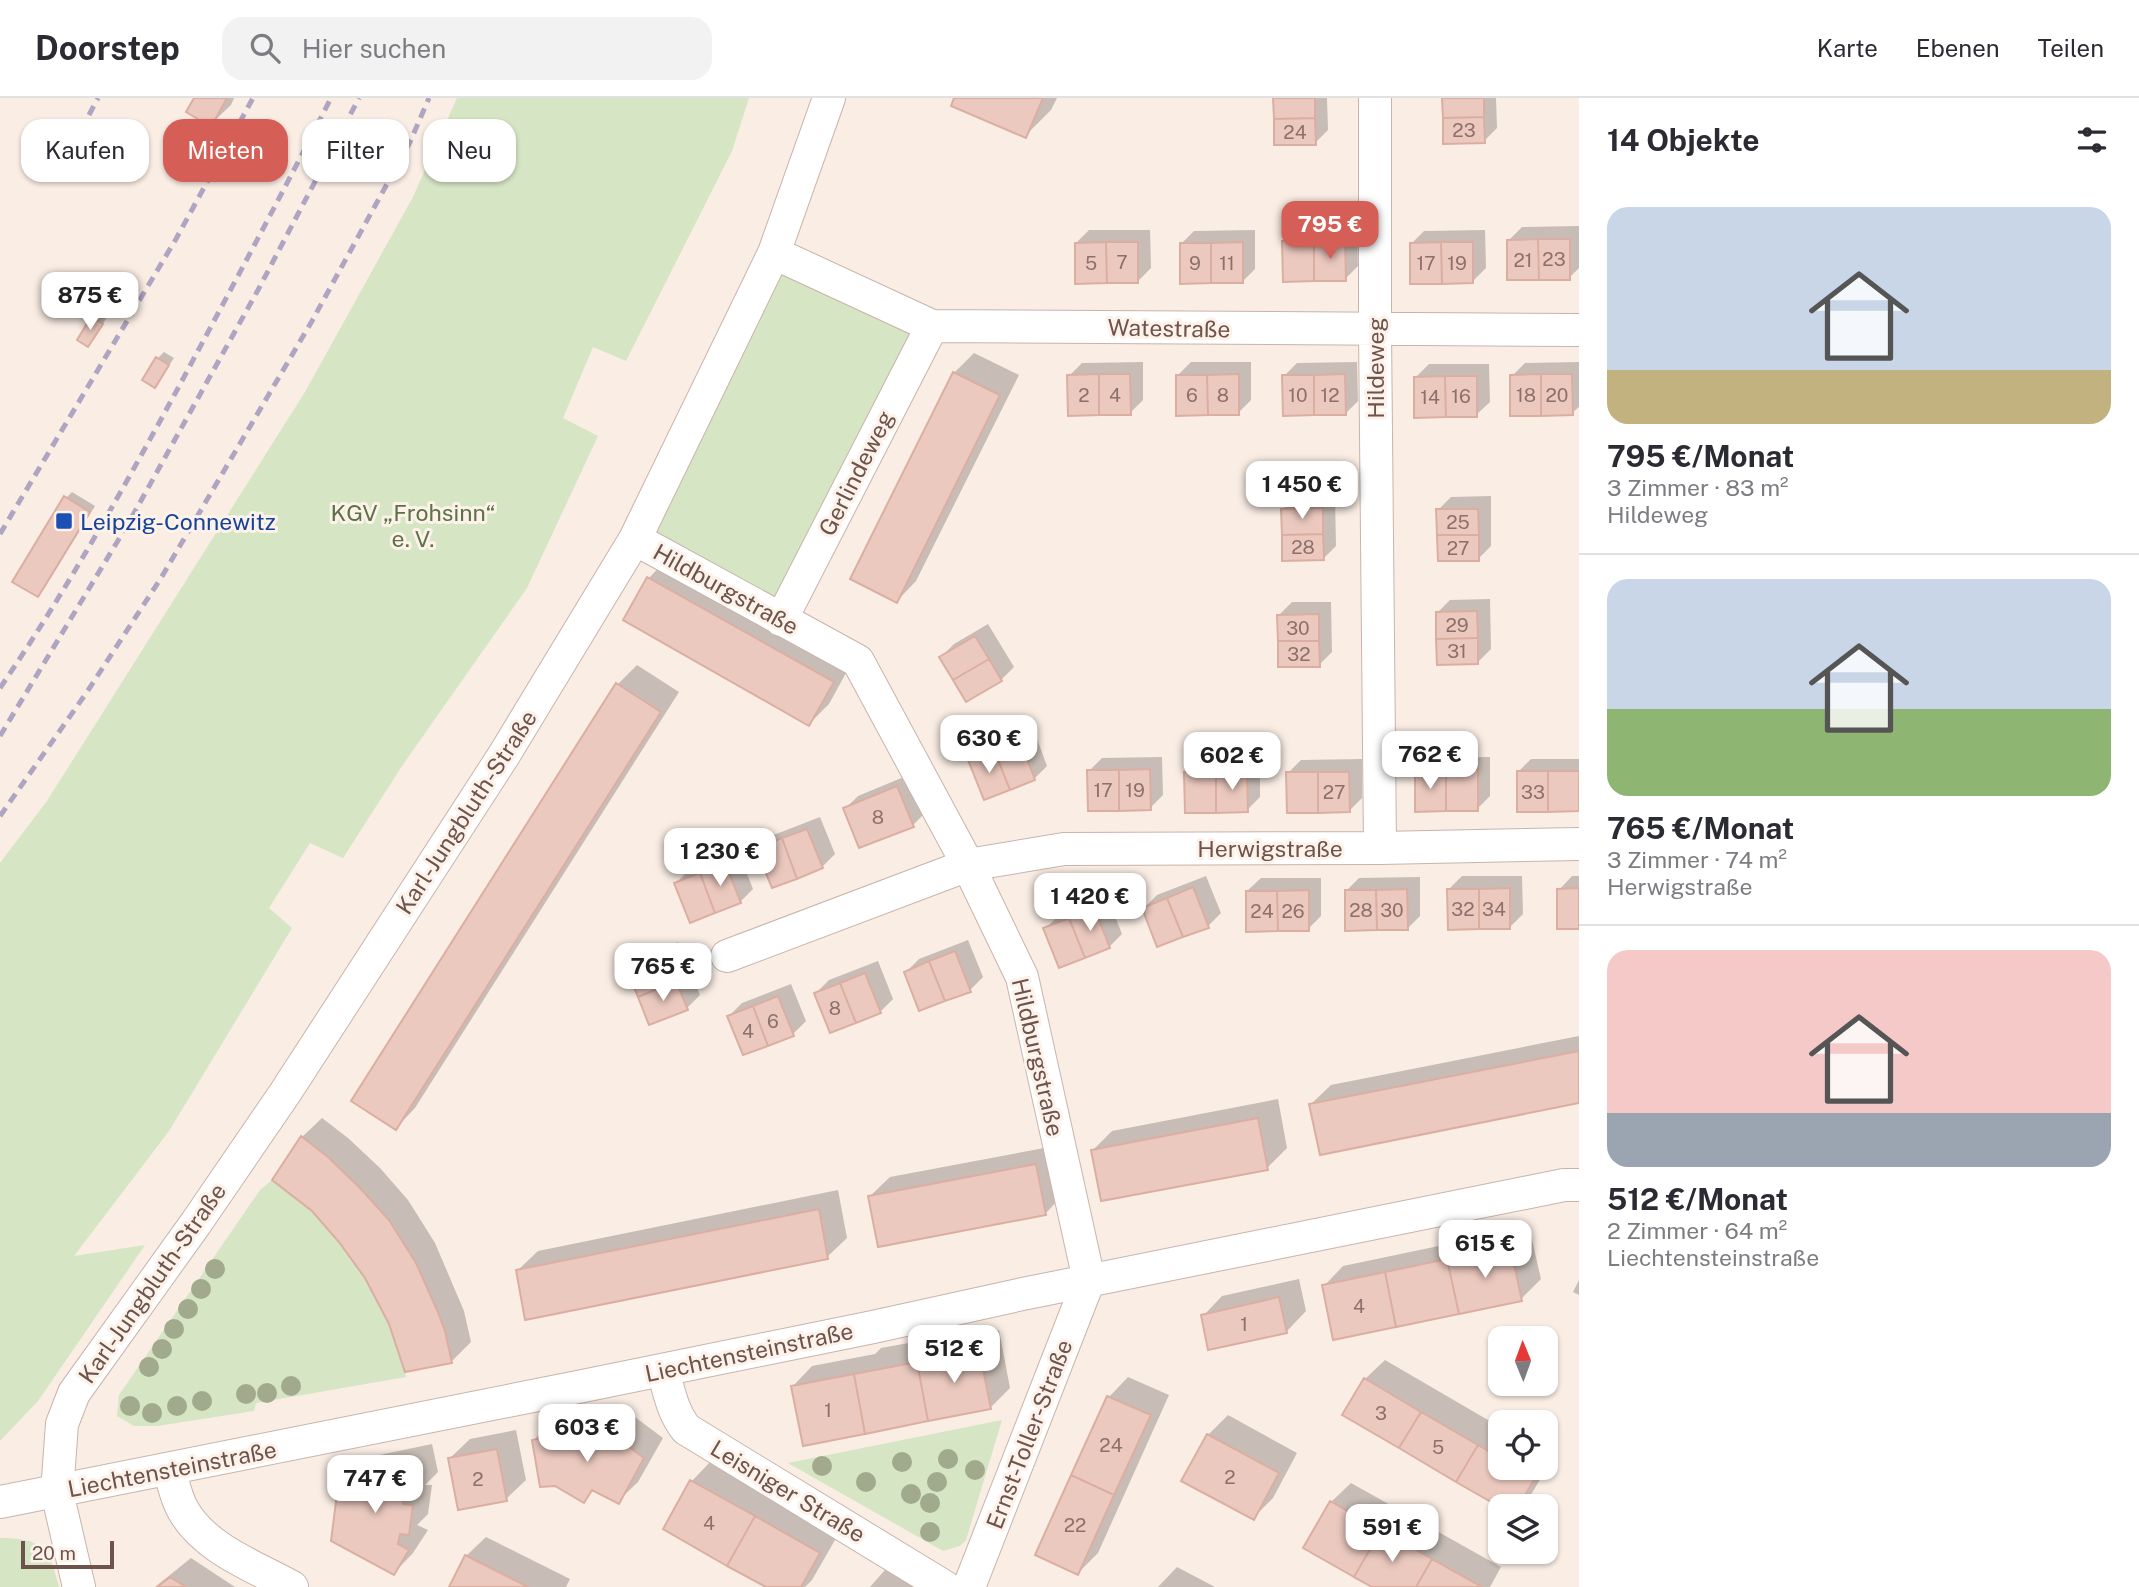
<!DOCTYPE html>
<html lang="de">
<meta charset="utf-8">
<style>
body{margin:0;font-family:"Public Sans",sans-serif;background:#f2f2f3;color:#2b2b33;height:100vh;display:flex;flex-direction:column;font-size:26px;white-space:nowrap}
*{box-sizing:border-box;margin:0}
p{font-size:23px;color:#7c7c81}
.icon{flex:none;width:38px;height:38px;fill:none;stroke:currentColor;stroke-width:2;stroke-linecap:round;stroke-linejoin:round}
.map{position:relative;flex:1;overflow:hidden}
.side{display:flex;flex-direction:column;background:#fff;width:560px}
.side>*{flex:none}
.top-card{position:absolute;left:21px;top:21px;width:665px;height:63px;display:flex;gap:14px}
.needle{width:46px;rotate:359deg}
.fabs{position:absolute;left:1488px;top:1228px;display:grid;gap:14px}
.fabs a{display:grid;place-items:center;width:70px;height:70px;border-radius:14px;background:#fff;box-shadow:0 2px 5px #0004;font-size:35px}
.scale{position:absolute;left:21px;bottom:18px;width:93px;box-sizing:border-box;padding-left:7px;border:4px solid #6e534d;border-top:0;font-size:19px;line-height:24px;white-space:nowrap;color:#6e534d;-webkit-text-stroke:5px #fdf2e9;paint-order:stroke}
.price{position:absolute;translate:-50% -60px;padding:0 16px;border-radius:14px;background:#fff;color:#222;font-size:23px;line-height:46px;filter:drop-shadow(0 2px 4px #0008)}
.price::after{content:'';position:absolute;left:50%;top:42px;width:21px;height:16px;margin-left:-10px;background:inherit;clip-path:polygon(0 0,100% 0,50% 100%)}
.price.selected{background:#d55f57;color:#fff}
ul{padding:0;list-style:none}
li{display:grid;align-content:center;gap:14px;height:371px;padding:0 28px}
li+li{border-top:2px solid #e1e1e2}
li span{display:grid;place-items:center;height:217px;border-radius:21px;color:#555}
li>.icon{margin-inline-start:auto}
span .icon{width:126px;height:126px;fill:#fffc;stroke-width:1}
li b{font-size:30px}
h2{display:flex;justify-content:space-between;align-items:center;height:84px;padding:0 28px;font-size:30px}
.tag{padding:0 24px;border-radius:21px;background:#fff;box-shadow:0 2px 5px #0004;font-size:24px;line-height:63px}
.tag.selected{background:#d55f57;color:#fff}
header{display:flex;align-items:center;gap:42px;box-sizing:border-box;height:98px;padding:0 35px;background:#fff;border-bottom:2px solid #e1e1e2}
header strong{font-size:33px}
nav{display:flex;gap:38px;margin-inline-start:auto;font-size:24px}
.search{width:490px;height:63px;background:#f2f2f3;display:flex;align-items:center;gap:18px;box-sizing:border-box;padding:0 24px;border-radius:21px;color:#7c7c81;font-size:26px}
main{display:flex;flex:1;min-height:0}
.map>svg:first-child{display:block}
.green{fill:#d6e5c4}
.shadow{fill:#0003}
.building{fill:#ebc9bf;stroke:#dcaea1;stroke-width:2}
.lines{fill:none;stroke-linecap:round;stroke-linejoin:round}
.minor-casing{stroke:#c8b4ac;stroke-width:34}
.minor{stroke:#fff;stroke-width:32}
.rail{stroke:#afa4c1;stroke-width:5;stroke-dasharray:10 7;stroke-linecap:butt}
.tree{fill:#a2aa8d}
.transit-dot{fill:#1a4fb4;stroke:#fdf2e9;stroke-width:2.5}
.labels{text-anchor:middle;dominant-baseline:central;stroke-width:6;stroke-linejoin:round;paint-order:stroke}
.number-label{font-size:19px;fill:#8d706a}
.street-label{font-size:23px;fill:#6e534d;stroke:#fdf2e9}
.park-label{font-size:23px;fill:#5b7346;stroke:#fdf2e9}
.transit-label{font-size:23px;fill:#164399;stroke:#fdf2e9;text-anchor:start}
</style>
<header>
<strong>Doorstep</strong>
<div class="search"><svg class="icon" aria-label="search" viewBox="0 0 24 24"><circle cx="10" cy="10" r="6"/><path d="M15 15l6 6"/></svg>Hier suchen</div>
<nav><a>Karte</a><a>Ebenen</a><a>Teilen</a></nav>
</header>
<main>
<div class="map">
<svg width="1579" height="1489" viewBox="0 0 1579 1489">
<rect width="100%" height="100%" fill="#f9ede4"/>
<path class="green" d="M457,0H749L732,53L626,263L593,249L563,320L598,338L527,490L402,668L343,760L310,745L269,810L292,830L169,1033L74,1158L145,1147L38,1303L0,1343V765L47,703L305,294L413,99Z
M774,155L932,228L781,522L635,441Z
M272,1082C285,1092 298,1101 310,1112C351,1147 396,1227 406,1279L256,1305L254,1313L157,1328H134L117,1318L119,1297L260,1092Z
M1002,1322L966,1442L960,1448L943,1453L788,1365Z
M0,1440C42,1440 49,1450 59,1489H0Z"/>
<path class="shadow" d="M196,0H234L231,7L211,26Z
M956,0H1057L1051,12L1025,38Z
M1275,0H1327L1328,32L1315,45Z
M1444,0H1496L1497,30L1484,43Z
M1579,128V170L1569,180L1509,142L1522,129Z
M1297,130H1357L1358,168L1345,181L1284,143Z
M1089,132H1150L1151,170L1138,183L1076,145Z
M1255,132V171L1242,184L1181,146L1194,133Z
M1485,132L1486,170L1473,183L1411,146L1424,133Z
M99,214L107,219L94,241L88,247L93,220Z
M164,254L174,260L155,288L158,260Z
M974,255L1019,277L916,483L897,503L954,275Z
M1143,264V302L1130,315L1069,278L1082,265Z
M1191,264H1251V302L1238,315L1178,277Z
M1357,264L1358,303L1345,316L1284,278L1297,265Z
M1579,264V309L1572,315L1512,278L1525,265Z
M1429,266H1489L1490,304L1476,317L1416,279Z
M72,394L95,408L44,491L38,497L66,400Z
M1296,398H1335L1336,448L1323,461L1283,411Z
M1491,398V448L1478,461L1438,412L1451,399Z
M668,460L852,564L829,606L809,626L649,480Z
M1490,501L1491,551L1478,564L1437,515L1450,502Z
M1292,504H1331L1332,554L1319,567L1279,517Z
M988,526L1014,569L1001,582L967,602L941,559L954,546Z
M637,567L679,594L415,1010L396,1030L354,1002L618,586Z
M1033,630L1047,668L1034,681L971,663L984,650Z
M1162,659L1163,697L1150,710L1089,673L1102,660Z
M1490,659V698L1477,711L1416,673L1429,660Z
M1260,661V699L1247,712L1186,675L1199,662Z
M1362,661V700L1349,713L1288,675L1301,662Z
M1531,661H1579V712L1518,674Z
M911,676L926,714L913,727L845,711L858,698Z
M820,719L835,756L822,769L758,751L771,738Z
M738,753L753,791L740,804L676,785L689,772Z
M1206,778L1221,815L1208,828L1144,810L1157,797Z
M1462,778H1522L1523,816L1510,829L1449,791Z
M1572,778H1579V829L1559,792Z
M1420,779V818L1407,831L1346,793L1359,780Z
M1261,780H1321V818L1308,831L1247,793Z
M1107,798L1122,836L1109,849L1046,830L1059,817Z
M968,842L983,879L970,892L906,874L919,861Z
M678,844L700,897L687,910L628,871L641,859Z
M878,863L893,901L880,914L816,895L829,882Z
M791,886L806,923L793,936L729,918L742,905Z
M1579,938V1003L1311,1006L1331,987Z
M1278,1001L1287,1050L1267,1070L1093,1052L1112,1033Z
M322,1020L348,1040L380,1070L408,1102L435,1145L464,1213L471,1244L451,1264L390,1226L302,1039Z
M1055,1048L1064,1096L1045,1116L870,1098L890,1079Z
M838,1092L847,1140L827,1159L518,1172L538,1153Z
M1529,1129L1541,1181L1521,1201L1324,1188L1343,1168Z
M1299,1181L1306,1213L1287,1233L1203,1218L1222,1198Z
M1579,1182V1197L1573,1194Z
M999,1232L1010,1290L990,1310L793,1288L812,1268L875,1256L881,1250L942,1239L943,1243Z
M1385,1262L1500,1329V1370H1545V1356L1553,1360L1532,1395L1519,1409H1502L1365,1281Z
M1128,1279L1169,1297L1098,1455L1078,1475L1109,1299Z
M623,1310L663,1340L638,1384L618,1403L595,1391L584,1402L534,1342L553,1322Z
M1228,1317L1297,1355L1273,1400L1253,1420L1208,1337Z
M516,1332L526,1382L506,1401L450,1360L470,1341Z
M432,1346L438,1374L425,1387H432L428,1416L417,1427L428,1432L413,1455L394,1475L340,1381L360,1361Z
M711,1363L839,1435L812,1482L805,1489H769L692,1383Z
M1351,1385L1501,1469L1490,1489H1375L1331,1404Z
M486,1439L570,1481L566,1489H451L466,1458Z
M191,1460L235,1489H155Z
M892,1464L931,1489H870Z
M1177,1469L1215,1489H1158Z"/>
<path class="building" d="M194,0H227L211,29L186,14Z
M954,0H1043L1026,40L951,8Z
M1273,0H1315V20L1274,21Z
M1442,0H1484V19L1443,20Z
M1484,19L1485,45L1443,46V20Z
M1315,20L1316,47H1274V21Z
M1538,141H1570V182H1539Z
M1538,141L1539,182H1507V142Z
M1345,142L1346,183H1314V143Z
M1282,143H1314V183L1283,184Z
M1106,144H1138V185H1107Z
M1106,144L1107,185L1075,186V145Z
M1243,144V185H1211V145Z
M1441,144H1473V185L1442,186Z
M1441,144L1442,186H1410V145Z
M1180,145H1211V185L1180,186Z
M91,219L103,226L88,249L77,242Z
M156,259L169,267L155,290L142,282Z
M953,274L1000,297L897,505L850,481Z
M1099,276H1130L1131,317H1099Z
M1099,276V317L1068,318L1067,277Z
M1239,276V317H1208L1207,277Z
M1345,276L1346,317H1314V277Z
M1541,276H1572L1573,317L1541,318Z
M1541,276V318H1510V277Z
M1176,277H1207L1208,317L1176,318Z
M1282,277H1314V317L1283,318Z
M1445,278H1477V319H1446Z
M1445,278L1446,319L1414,320V279Z
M64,398L90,414L38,499L12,484Z
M1323,410V436L1282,437L1281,411Z
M1436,411H1478L1479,437H1437Z
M1323,436L1324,462L1282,463V437Z
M1437,437H1479V463H1438Z
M647,479L834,584L809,628L623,522Z
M1477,513L1478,540L1436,541V514Z
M1319,516V543H1278L1277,517Z
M975,538L989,561L953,582L939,559Z
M1478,540V566L1437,567L1436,541Z
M1278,543H1319L1320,569H1278Z
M989,561L1002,583L966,604L953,582Z
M616,585L661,614L396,1032L351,1003Z
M1020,642L1035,682L1010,692L994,652Z
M994,652L1010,692L984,702L968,662Z
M1150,671L1151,712L1119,713V672Z
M1478,671V713H1446V672Z
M1087,672H1119V713H1088Z
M1446,672V713L1415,714V673Z
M1216,673H1247L1248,714L1216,715Z
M1216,673V715H1185L1184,674Z
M1517,673H1548V714H1517Z
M1548,673H1579V713L1548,714Z
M1286,674H1318V715H1287Z
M1318,674H1349L1350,714L1318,715Z
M897,688L914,729L859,750L843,710Z
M807,731L823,770L797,781L782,740Z
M782,740L797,781L772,790L756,751Z
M725,765L741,805L715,815L700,775Z
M700,775L715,815L690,825L674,785Z
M1193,789L1209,830L1183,839L1167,800Z
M1510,790V831H1479V791Z
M1579,790V831H1557V791Z
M1407,791L1408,832H1377L1376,792Z
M1447,791H1479V831L1448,832Z
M1309,792V833H1278L1277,793Z
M1345,792H1376L1377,832L1345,833Z
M1246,793H1277L1278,833L1246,834Z
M1167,800L1183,839L1157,849L1142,810Z
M1094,810L1110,850L1085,860L1069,820Z
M1069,820L1085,860L1059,870L1043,830Z
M955,853L971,894L945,903L929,863Z
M665,855L676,883L638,899L626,871Z
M929,863L945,903L919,913L904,874Z
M865,875L881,915L856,925L840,885Z
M676,883L688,912L649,927L638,899Z
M840,885L856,925L830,935L814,895Z
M778,898L794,938L768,948L753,908Z
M753,908L768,948L743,957L727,918Z
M1579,953V1005L1320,1057L1309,1006Z
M1258,1020L1268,1072L1101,1103L1091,1052Z
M301,1038L328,1059L360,1090L389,1122L416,1165L437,1212L445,1233L452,1265L405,1274L389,1226L365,1180L339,1144L312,1113L272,1082Z
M1036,1066L1046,1117L878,1149L868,1098Z
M819,1111L828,1161L525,1222L516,1172Z
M1510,1148L1522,1203L1459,1216L1447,1161Z
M1447,1161L1459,1216L1396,1229L1385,1174Z
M1385,1174L1396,1229L1333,1242L1322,1187Z
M1279,1199L1287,1235L1208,1252L1201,1217Z
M979,1251L991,1311L928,1323L917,1264Z
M917,1264L928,1323L865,1336L854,1276Z
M854,1276L865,1336L803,1348L791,1288Z
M1364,1280L1421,1314L1399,1350L1342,1317Z
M1107,1298L1151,1317L1114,1397L1071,1377Z
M1421,1314L1478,1347L1456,1384L1399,1350Z
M603,1329L644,1360L619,1406L592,1392L584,1405L555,1388L540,1389L532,1342Z
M1207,1336L1279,1375L1254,1422L1181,1383Z
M1478,1347L1500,1360V1370H1517L1535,1380L1518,1409H1500L1456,1384Z
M497,1351L507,1403L458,1412L448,1360Z
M413,1364L419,1395L404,1397L403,1406L413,1407L409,1437L400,1436L398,1446L409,1452L394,1477L331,1443L339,1380Z
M1071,1377L1114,1397L1078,1477L1035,1457Z
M690,1382L755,1418L727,1468L663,1431Z
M1330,1403L1381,1432L1354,1479L1303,1450Z
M755,1418L820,1455L801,1489H766L727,1468Z
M1381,1432L1432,1461L1416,1489H1372L1354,1479Z
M465,1457L528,1489H449Z
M1432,1461L1482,1489H1416Z
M170,1479L186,1489H157Z"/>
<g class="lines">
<defs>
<path id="minor" d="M1375,0V232L1380,750
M774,155L932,228L1579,232
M635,441L858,563L968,767L1022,879L1089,1182L969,1489
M781,522L932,228
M727,858L968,767L1064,751L1380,750L1579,746
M663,1272C669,1293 672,1313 686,1331L945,1489
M169,1371C173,1384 176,1400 183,1412C205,1451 254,1468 292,1489
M0,1404L578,1289L873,1229L1018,1197L1564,1087H1579
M79,1489L57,1394L62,1326L74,1295L196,1125L285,995L504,657L635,441L774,155L829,0"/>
</defs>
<use href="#minor" class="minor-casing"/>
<use href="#minor" class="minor"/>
<path class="rail" d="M73,47L98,0
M0,436L176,141L253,0
M0,590C65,495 122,393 177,292C229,195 281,98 331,0
M0,638L128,426L258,192L359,0
M0,718L87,594L161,480L312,223L410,44L429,0"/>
</g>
<g class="tree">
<circle cx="215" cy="1171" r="10"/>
<circle cx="201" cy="1191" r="10"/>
<circle cx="188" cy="1211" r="10"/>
<circle cx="174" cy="1231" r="10"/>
<circle cx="162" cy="1251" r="10"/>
<circle cx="149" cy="1269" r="10"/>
<circle cx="291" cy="1288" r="10"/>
<circle cx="267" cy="1295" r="10"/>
<circle cx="246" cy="1296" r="10"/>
<circle cx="202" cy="1303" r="10"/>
<circle cx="130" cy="1308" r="10"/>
<circle cx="177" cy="1308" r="10"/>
<circle cx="152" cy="1315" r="10"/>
<circle cx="948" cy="1361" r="10"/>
<circle cx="902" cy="1364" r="10"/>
<circle cx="822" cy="1368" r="10"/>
<circle cx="975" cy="1372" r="10"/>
<circle cx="866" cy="1384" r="10"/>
<circle cx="937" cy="1384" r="10"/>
<circle cx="911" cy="1396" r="10"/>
<circle cx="930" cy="1405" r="10"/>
<circle cx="930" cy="1434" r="10"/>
</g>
<rect class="transit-dot" x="55" y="414" width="18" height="18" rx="3.5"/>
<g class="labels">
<g class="number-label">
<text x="1464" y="32">23</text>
<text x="1295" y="34">24</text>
<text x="1554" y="161">23</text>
<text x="1523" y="162">21</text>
<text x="1122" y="164">7</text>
<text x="1091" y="165">5</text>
<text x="1195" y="165">9</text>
<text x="1227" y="165">11</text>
<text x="1426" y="165">17</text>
<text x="1457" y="165">19</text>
<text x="1084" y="297">2</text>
<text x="1115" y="297">4</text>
<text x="1192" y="297">6</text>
<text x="1223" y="297">8</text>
<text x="1298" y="297">10</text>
<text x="1330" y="297">12</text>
<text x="1526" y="297">18</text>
<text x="1557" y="297">20</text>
<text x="1461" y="298">16</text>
<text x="1430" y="299">14</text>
<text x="1458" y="424">25</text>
<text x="1303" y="449">28</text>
<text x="1458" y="450">27</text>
<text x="1457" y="527">29</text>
<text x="1298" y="530">30</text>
<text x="1457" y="553">31</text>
<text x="1299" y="556">32</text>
<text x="1103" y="692">17</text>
<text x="1135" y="692">19</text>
<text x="1334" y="694">27</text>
<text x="1533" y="694">33</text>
<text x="878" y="719">8</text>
<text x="1463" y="811">32</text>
<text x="1494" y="811">34</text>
<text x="1361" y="812">28</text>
<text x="1392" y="812">30</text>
<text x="1262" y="813">24</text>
<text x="1293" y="813">26</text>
<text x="835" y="910">8</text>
<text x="773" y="923">6</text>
<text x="748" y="933">4</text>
<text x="1359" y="1208">4</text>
<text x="1244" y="1226">1</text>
<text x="828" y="1312">1</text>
<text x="1381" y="1315">3</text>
<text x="1111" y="1347">24</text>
<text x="1438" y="1349">5</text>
<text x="1230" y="1379">2</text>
<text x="478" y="1381">2</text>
<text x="709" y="1425">4</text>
<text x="1075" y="1427">22</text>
</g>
<g class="street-label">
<text transform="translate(1169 230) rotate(1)">Watestraße</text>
<text transform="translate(1375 270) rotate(-90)">Hildeweg</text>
<text transform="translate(856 375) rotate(-63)">Gerlindeweg</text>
<text transform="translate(726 491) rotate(29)">Hildburgstraße</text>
<text transform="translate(466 714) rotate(-57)">Karl-Jungbluth-Straße</text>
<text x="1270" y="750">Herwigstraße</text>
<text transform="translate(1038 959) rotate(77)">Hildburgstraße</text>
<text transform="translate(152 1185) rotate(-55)">Karl-Jungbluth-Straße</text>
<text transform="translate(749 1254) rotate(-12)">Liechtensteinstraße</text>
<text transform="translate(1029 1336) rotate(-69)">Ernst-Toller-Straße</text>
<text transform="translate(172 1371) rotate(-11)">Liechtensteinstraße</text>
<text transform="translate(788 1393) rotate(31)">Leisniger Straße</text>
</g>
<g class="park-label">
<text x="413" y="414">KGV „Frohsinn“<tspan x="413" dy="26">e. V.</tspan></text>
</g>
<g class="transit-label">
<text x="80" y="423">Leipzig-Connewitz</text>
</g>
</g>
</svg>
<div class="fabs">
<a><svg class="needle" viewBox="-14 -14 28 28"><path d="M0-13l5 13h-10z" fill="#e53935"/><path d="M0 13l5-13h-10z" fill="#7c7c81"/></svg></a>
<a><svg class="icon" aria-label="locate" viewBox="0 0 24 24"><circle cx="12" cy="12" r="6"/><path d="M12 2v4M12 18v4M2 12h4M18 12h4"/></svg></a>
<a><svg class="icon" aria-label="layers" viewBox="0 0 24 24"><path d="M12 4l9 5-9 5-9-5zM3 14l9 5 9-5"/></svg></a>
</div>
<div class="scale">20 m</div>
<b class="price selected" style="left:1330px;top:163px">795 €</b>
<b class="price" style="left:90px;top:234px">875 €</b>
<b class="price" style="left:1302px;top:423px">1 450 €</b>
<b class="price" style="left:989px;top:677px">630 €</b>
<b class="price" style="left:1430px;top:693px">762 €</b>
<b class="price" style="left:1232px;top:694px">602 €</b>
<b class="price" style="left:720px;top:790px">1 230 €</b>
<b class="price" style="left:1090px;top:835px">1 420 €</b>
<b class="price" style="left:663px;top:905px">765 €</b>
<b class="price" style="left:1485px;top:1182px">615 €</b>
<b class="price" style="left:954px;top:1287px">512 €</b>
<b class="price" style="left:587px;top:1366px">603 €</b>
<b class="price" style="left:375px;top:1417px">747 €</b>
<b class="price" style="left:1392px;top:1466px">591 €</b>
<div class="top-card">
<a class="tag">Kaufen</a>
<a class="tag selected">Mieten</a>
<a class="tag">Filter</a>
<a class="tag">Neu</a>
</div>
</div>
<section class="side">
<h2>14 Objekte<svg class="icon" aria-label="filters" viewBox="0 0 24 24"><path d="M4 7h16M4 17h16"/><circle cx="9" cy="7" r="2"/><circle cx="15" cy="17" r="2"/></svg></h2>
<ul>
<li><span style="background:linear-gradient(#c9d6e8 75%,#c2b280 0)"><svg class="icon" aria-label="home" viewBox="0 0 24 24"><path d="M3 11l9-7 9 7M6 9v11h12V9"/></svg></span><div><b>795 €/Monat</b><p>3 Zimmer · 83 m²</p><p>Hildeweg</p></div></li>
<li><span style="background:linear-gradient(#c9d6e8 60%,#8fb573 0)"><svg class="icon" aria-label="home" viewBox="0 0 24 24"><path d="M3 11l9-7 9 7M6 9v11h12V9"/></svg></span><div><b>765 €/Monat</b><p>3 Zimmer · 74 m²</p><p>Herwigstraße</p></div></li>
<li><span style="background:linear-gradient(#f6c9c9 75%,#9aa5b1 0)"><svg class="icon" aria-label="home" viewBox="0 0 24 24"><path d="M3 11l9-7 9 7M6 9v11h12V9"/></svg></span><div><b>512 €/Monat</b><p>2 Zimmer · 64 m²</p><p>Liechtensteinstraße</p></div></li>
</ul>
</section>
</main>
